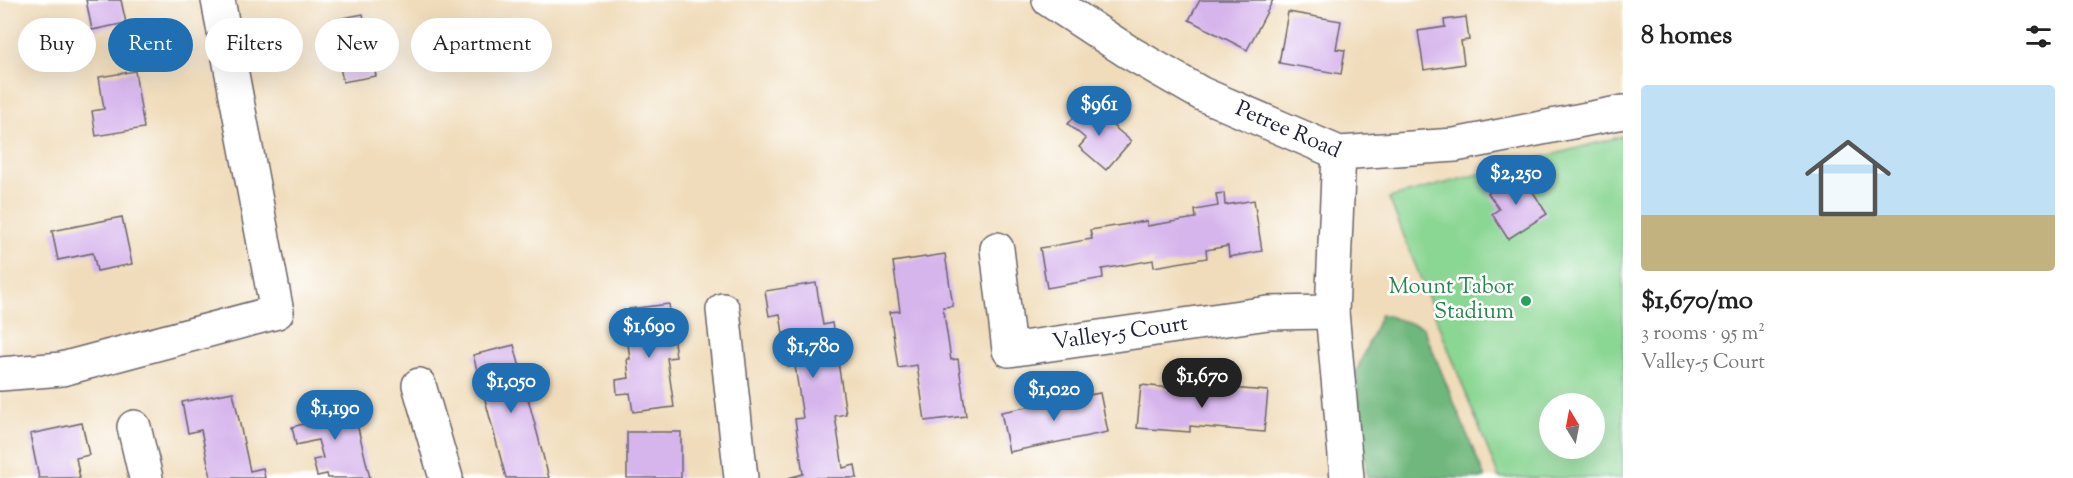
<!DOCTYPE html>
<meta charset="utf-8">
<style>
body{margin:0;font-family:"Sorts Mill Goudy",serif;background:#f2f2f2;color:#222;height:100vh;display:flex;flex-direction:column;font-size:22px;white-space:nowrap}
*{box-sizing:border-box;margin:0}
p{font-size:20px;color:#767676}
.icon{flex:none;width:33px;height:33px;fill:none;stroke:currentColor;stroke-width:2;stroke-linecap:round;stroke-linejoin:round}
.map{position:relative;flex:1;overflow:hidden}
.details{display:flex;flex-direction:column;background:#fff;width:450px}
.details>*{flex:none}
.banner{position:absolute;left:18px;top:18px;width:570px;height:54px;display:flex;gap:12px}
.needle{width:39px;rotate:350deg}
.tools{position:absolute;left:1539px;top:393px;display:grid;gap:12px}
.tools a{display:grid;place-items:center;width:66px;height:66px;border-radius:50%;background:#fff;box-shadow:0 6px 24px #0002;font-size:30px}
.price{position:absolute;translate:-50% -51px;padding:0 14px;border-radius:21px;background:#1f6fb2;color:#fff;font-size:20px;line-height:39px;filter:drop-shadow(0 2px 3px #0008)}
.price::after{content:'';position:absolute;left:50%;top:36px;width:18px;height:14px;margin-left:-9px;background:inherit;clip-path:polygon(0 0,100% 0,50% 100%)}
.price.selected{background:#222;color:#fff}
ul{padding:0;list-style:none}
li{display:grid;align-content:center;gap:12px;height:318px;padding:0 18px}
li span{display:grid;place-items:center;height:186px;border-radius:6px;color:#555}
li>.icon{margin-inline-start:auto}
span .icon{width:108px;height:108px;fill:#fffc;stroke-width:1}
li b{font-size:26px}
h2{display:flex;justify-content:space-between;align-items:center;height:72px;padding:0 18px;font-size:26px}
.tag{padding:0 21px;border-radius:27px;background:#fff;box-shadow:0 6px 24px #0002;font-size:21px;line-height:54px}
.tag.selected{background:#1f6fb2;color:#fff}
main{display:flex;flex:1;min-height:0}
.map>svg:first-child{display:block}
.green{fill:#8ad693;stroke:#567c67;stroke-width:1.5;fill-rule:evenodd}
.forest{fill:#6fb77d;stroke:#486c5c;stroke-width:1.5}
.building{fill:#d6b4ec}
.lines{fill:none;stroke-linecap:round;stroke-linejoin:round}
.minor-casing{stroke:#6a6367;stroke-width:36}
.minor{stroke:#fff;stroke-width:33}
.leisure-dot{fill:#2e9e5b;stroke:#fff;stroke-width:2}
.labels{text-anchor:middle;dominant-baseline:central;stroke-width:5;stroke-linejoin:round;paint-order:stroke}
.street-label{font-size:22px;fill:#22223b;stroke:#fff}
.leisure-label{font-size:22px;fill:#27864d;stroke:#fff;text-anchor:end}
</style>
<main>
<div class="map">
<svg width="1623" height="478" viewBox="0 0 1623 478">
<rect width="100%" height="100%" fill="#fff"/>
<filter id="ink" filterUnits="userSpaceOnUse"><feTurbulence type="fractalNoise" baseFrequency=".0167" numOctaves="2"/><feDisplacementMap in="SourceGraphic" scale="12" xChannelSelector="R" yChannelSelector="G"/><feConvolveMatrix kernelMatrix="1 2 1 2 8 2 1 2 1" color-interpolation-filters="sRGB"/></filter>
<filter id="wash" filterUnits="userSpaceOnUse"><feTurbulence type="fractalNoise" baseFrequency=".008" numOctaves="4" result="noise"/><feDisplacementMap in="SourceGraphic" scale="24" xChannelSelector="R" yChannelSelector="G"/><feGaussianBlur stdDeviation="1.35" result="paint"/><feColorMatrix in="noise" values="0 0 0 0 0 0 0 0 0 0 0 0 0 0 0 0 0 1.4 0 .05"/><feComposite in="paint" operator="in"/></filter>
<g filter="url(#wash)">
<rect width="100%" height="100%" fill="#f0dcba"/>
<path class="green" d="M1623,136V478H1499L1389,198ZM1550,404H1594V448H1550Z"/>
<path class="forest" d="M1381,314L1423,327L1485,478H1367L1356,372Z"/>
<g id="blocks">
<path class="building" d="M86,0H121L126,23L92,30Z
M1200,0H1273L1247,50L1189,20Z
M1288,12L1341,21L1336,49L1345,50L1341,74L1279,63Z
M363,14L376,76L343,82L331,20Z
M1466,17L1469,40L1461,41L1464,64L1424,70L1418,31L1445,27L1444,20Z
M135,71L144,128L96,136L92,111L104,109L99,77Z
M1086,103L1131,141L1106,170L1079,147L1086,139L1068,124Z
M1521,173L1547,214L1508,239L1492,214L1499,209L1488,193Z
M1224,193L1225,205L1254,200L1262,251L1229,257L1228,246L1206,250L1207,258L1154,267L1153,260L1102,269L1103,278L1047,288L1040,248L1092,239L1090,230L1147,221V226L1196,218L1195,210L1218,206L1216,194Z
M122,217L132,264L97,271L93,253L58,260L52,231Z
M945,254L953,306L943,307L951,360L958,359L966,416L925,421L917,365L898,368L890,312L900,311L893,262Z
M816,283L823,325L832,323L846,414L835,416L843,468L855,465L857,478H788L803,474L795,419L803,418L795,366H788L780,314L769,316L765,291Z
M669,304L676,357L667,358L674,407L633,412L630,393L617,394L616,380L629,378L627,359H630L626,329L631,328L629,309Z
M514,345L549,478H506L473,355Z
M1141,385L1189,390L1190,385L1268,391L1264,432L1190,426V432L1137,428Z
M233,392L250,471L263,468L265,478H211L201,430L188,433L182,402Z
M1100,393L1108,432L1009,452L1001,412Z
M351,399L370,478H328L327,474L317,476L313,460L323,458L318,440L296,445L292,427L311,422L308,409Z
M82,423L89,455L76,458L80,478H39L30,434Z
M627,432H681V478H627Z"/>
</g>
</g>
<g filter="url(#ink)">
<use href="#blocks" fill-opacity="0" stroke="#6a6367" stroke-width="1.5"/>
<g class="lines">
<defs>
<g id="minor">
<path id="s1" d="M1049,0L1127,51L1202,94L1339,153L1455,145L1623,112"/>
<path d="M1339,153L1332,312L1347,478"/>
<path id="s2" d="M997,249L1009,350L1268,313L1332,312"/>
<path d="M723,310L741,478"/>
<path d="M0,374L62,369L277,312L218,0"/>
<path d="M419,385L446,478"/>
<path d="M134,427L146,478"/>
</g>
</defs>
<use href="#minor" class="minor-casing"/>
<use href="#minor" class="minor"/>
</g>
</g>
<circle class="leisure-dot" cx="1526" cy="301" r="6"/>
<g class="labels">
<g class="street-label">
<text stroke="none"><textPath href="#s1" startOffset="273">Petree Road</textPath></text>
<text stroke="none"><textPath href="#s2" startOffset="214">Valley-5 Court</textPath></text>
</g>
<g class="leisure-label">
<text x="1514" y="288">Mount Tabor<tspan x="1514" dy="25">Stadium</tspan></text>
</g>
</g>
</svg>
<div class="tools">
<a><svg class="needle" viewBox="-14 -14 28 28"><path d="M0-13l5 13h-10z" fill="#e53935"/><path d="M0 13l5-13h-10z" fill="#767676"/></svg></a>
</div>
<b class="price" style="left:1099px;top:137px">$961</b>
<b class="price" style="left:1516px;top:206px">$2,250</b>
<b class="price" style="left:649px;top:359px">$1,690</b>
<b class="price" style="left:813px;top:379px">$1,780</b>
<b class="price selected" style="left:1202px;top:409px">$1,670</b>
<b class="price" style="left:511px;top:414px">$1,050</b>
<b class="price" style="left:1054px;top:422px">$1,020</b>
<b class="price" style="left:335px;top:441px">$1,190</b>
<div class="banner">
<a class="tag">Buy</a>
<a class="tag selected">Rent</a>
<a class="tag">Filters</a>
<a class="tag">New</a>
<a class="tag">Apartment</a>
</div>
</div>
<section class="details">
<h2>8 homes<svg class="icon" aria-label="filters" viewBox="0 0 24 24"><path d="M4 7h16M4 17h16"/><circle cx="9" cy="7" r="2"/><circle cx="15" cy="17" r="2"/></svg></h2>
<ul>
<li><span style="background:linear-gradient(#bfe0f5 70%,#c2b280 0)"><svg class="icon" aria-label="home" viewBox="0 0 24 24"><path d="M3 11l9-7 9 7M6 9v11h12V9"/></svg></span><div><b>$1,670/mo</b><p>3 rooms · 95 m²</p><p>Valley-5 Court</p></div></li>
</ul>
</section>
</main>
